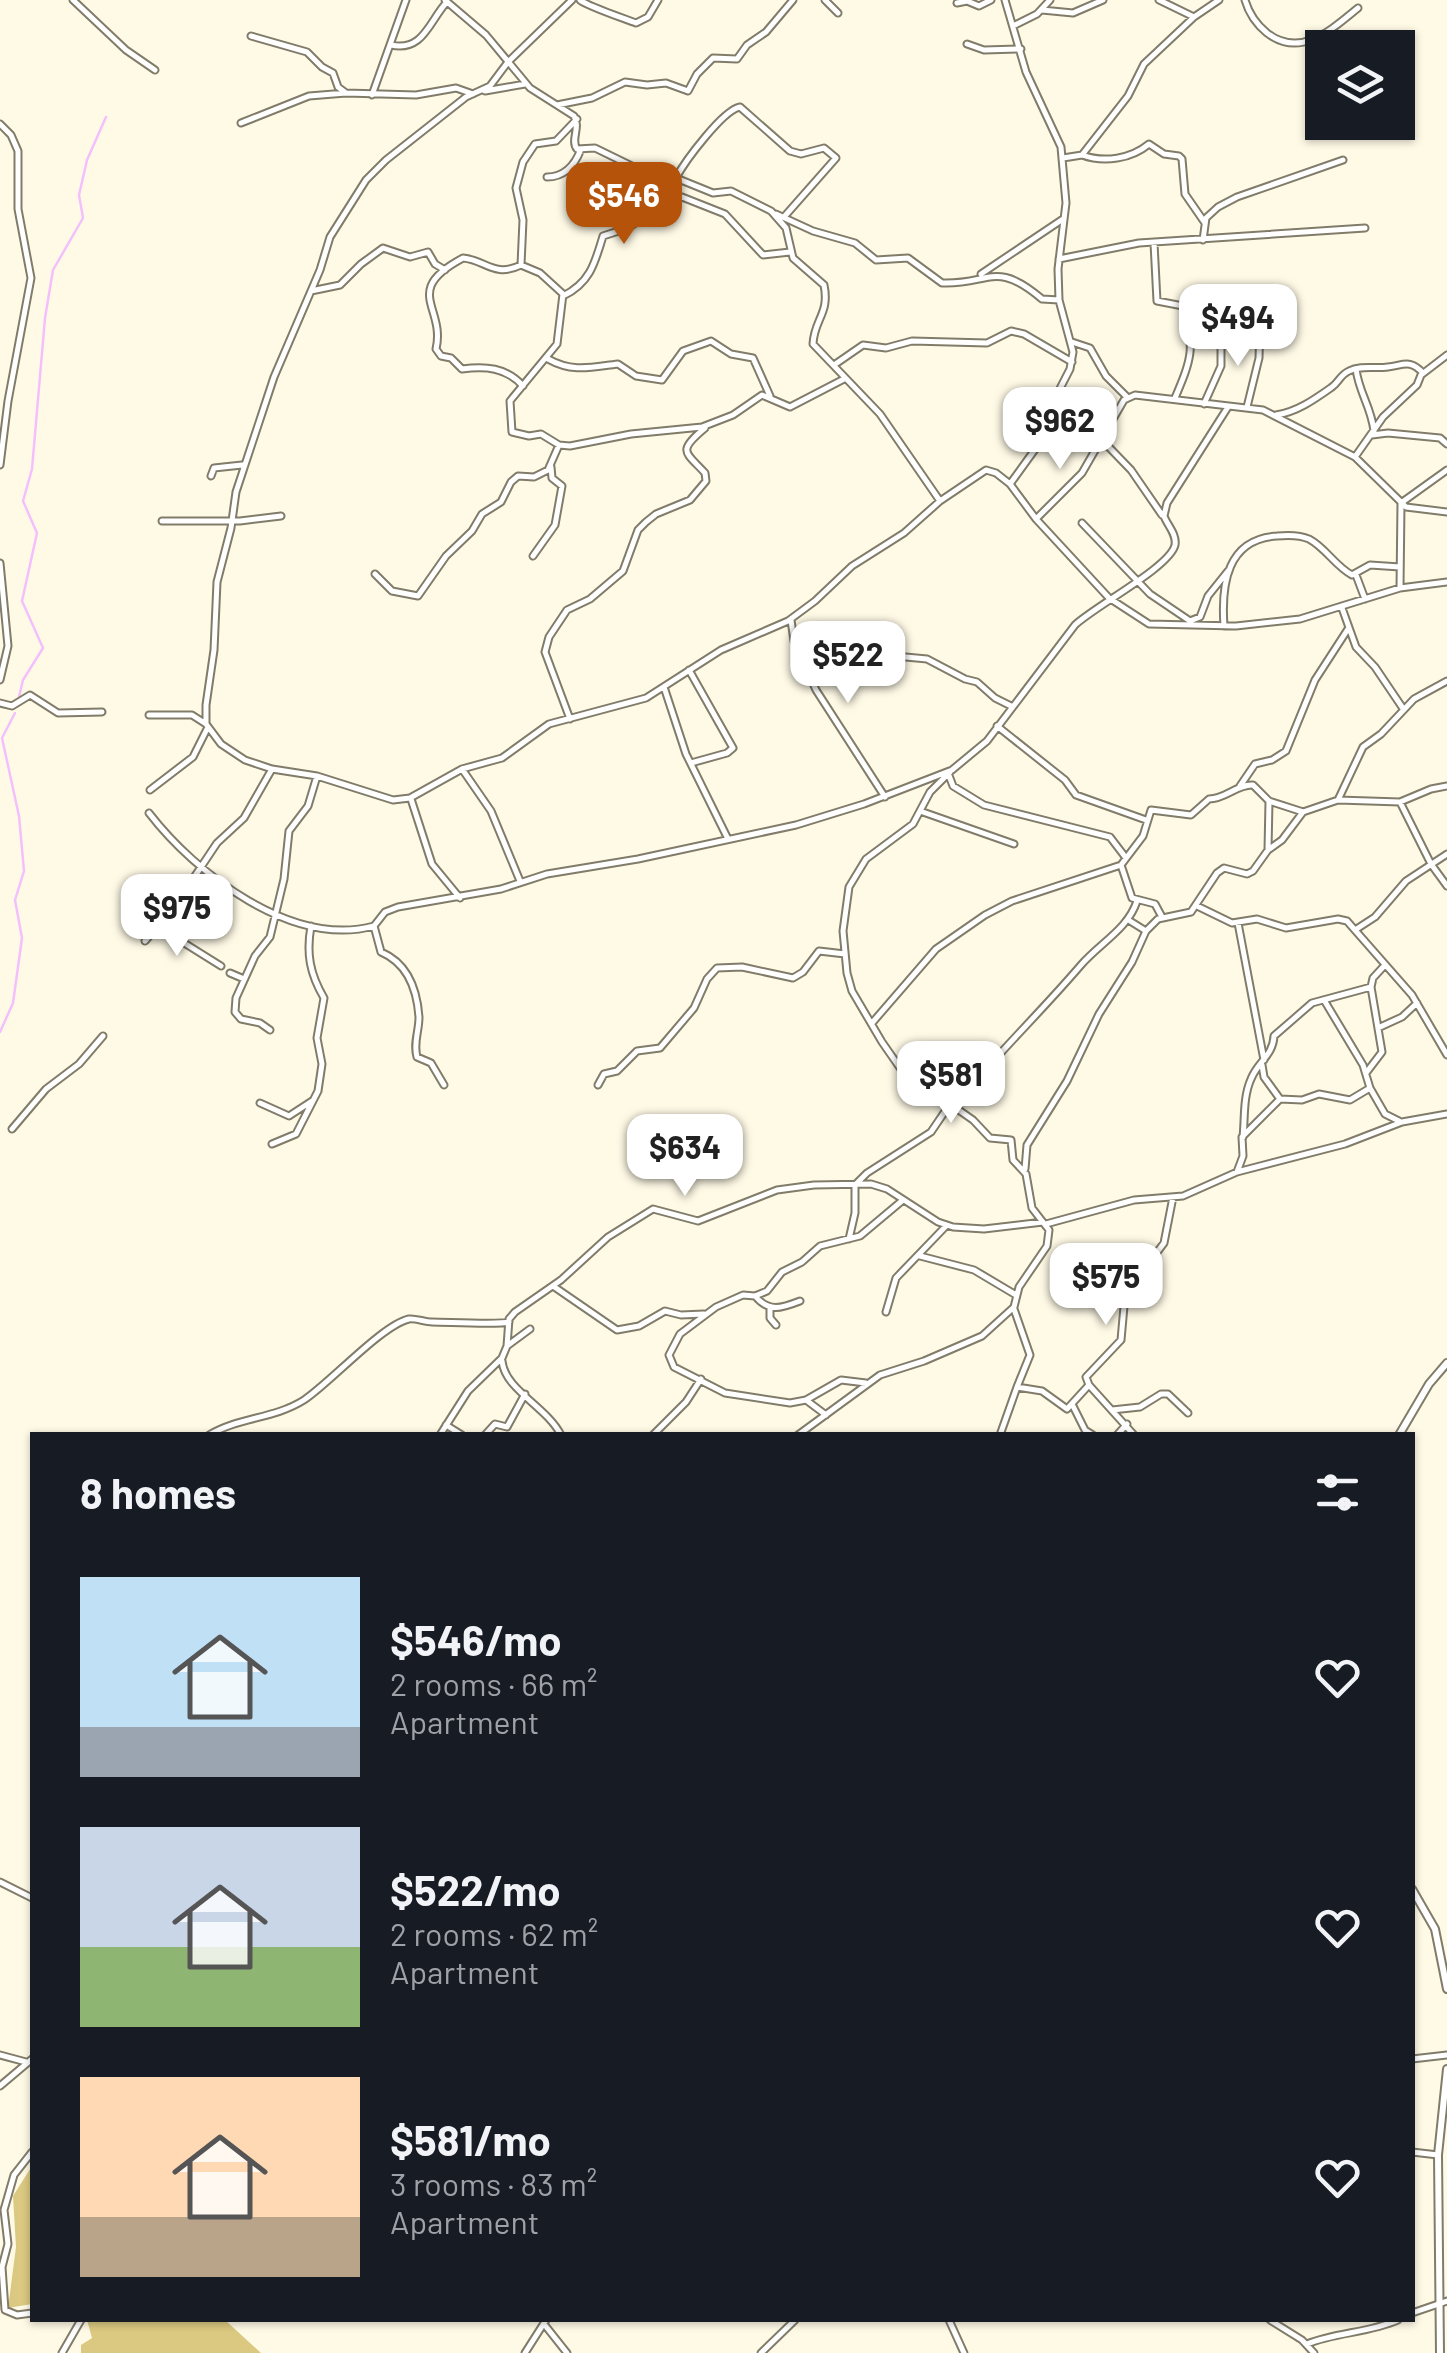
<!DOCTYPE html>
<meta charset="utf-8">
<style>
body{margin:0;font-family:Barlow,sans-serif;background:#242831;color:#f1f3f6;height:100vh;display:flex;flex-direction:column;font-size:38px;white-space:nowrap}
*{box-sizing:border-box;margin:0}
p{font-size:32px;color:#9ea1a6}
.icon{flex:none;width:55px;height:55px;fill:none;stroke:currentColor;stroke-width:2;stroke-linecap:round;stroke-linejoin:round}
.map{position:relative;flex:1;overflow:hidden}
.side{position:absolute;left:30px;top:1432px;width:1385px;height:890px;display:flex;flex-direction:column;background:#171b24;border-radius:0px;box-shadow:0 2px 8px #0004}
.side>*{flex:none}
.tools{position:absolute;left:1305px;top:30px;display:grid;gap:20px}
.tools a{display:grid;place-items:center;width:110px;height:110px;border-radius:0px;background:#171b24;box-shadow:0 2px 8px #0004;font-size:50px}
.price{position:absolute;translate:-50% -85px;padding:0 22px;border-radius:20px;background:#fff;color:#222;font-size:32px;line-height:65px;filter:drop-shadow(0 2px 5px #0008)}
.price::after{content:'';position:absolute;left:50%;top:60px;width:30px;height:22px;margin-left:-15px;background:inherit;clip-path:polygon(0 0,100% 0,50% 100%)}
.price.on{background:#b45309;color:#fff}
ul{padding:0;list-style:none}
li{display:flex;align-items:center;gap:30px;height:250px;padding:0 50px}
li span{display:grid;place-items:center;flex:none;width:280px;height:200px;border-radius:0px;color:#555}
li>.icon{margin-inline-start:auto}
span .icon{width:120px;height:120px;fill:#fffc;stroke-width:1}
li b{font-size:42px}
h2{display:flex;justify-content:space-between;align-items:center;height:120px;padding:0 50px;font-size:42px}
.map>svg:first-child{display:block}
.green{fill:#dbc981}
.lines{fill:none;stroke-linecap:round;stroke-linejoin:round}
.stream{stroke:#f3c0fd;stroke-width:2.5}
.minor-casing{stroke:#817c6a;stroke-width:9}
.tertiary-casing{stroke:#817c6a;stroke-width:10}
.minor{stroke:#fff;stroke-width:5}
.tertiary{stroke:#fff;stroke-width:6}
</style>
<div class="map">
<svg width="1447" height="2353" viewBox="0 0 1447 2353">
<rect width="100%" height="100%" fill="#fffae6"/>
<path class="green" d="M32,2166V2304L8,2308L16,2247L13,2196Z
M87,2320H225L261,2353H81V2345L92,2338Z"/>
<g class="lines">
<path class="stream" d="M19,697L23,680L43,648L22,601L37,533L23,501L32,469L45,318L53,270L83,218L79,195L87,160L106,117
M0,1032L13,1003L22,938L15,900L24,871L19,816L2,738L15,713"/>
<defs>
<path id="minor" d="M73,0L126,50L155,70
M445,0L486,35L530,88L574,116C581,128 570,140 577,149L595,148L638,169L676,178L713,193L731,191L771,211L786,228L793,258L824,285C830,314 814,319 813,344L880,414L940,501
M572,0L508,62L490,86L466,97L386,160L366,180L330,237L320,270L274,377L236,492L231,528L217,582L214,650L206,705V724L221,744L245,760L272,769L317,776L393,800L410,798L462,769L502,758L549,724L646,698L721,650L788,621L815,601L852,566L904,533L940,501L986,470L996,473L1010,484L1036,519L1109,598L1149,624L1236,626L1300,619L1400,588L1447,582
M580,0C587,6 623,18 636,23L648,17L658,0
M825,0L838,13
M1005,0L1026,72L1061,147L1066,203L1058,269L1059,300L1073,352L1070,369L1050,408L1036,448L1010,484
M1159,0L1194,17
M1245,0C1249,14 1256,24 1267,33C1301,59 1332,29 1358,8
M957,3L967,1L979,6L991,0
M1042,10L1073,13L1103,0
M1013,26L1037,14L1050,0
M251,36L307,52L322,67L333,73L338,87L346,93
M967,44L984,50L1021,49
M391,45C423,52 429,22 446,3
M485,91L525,84
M372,95L406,0
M557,105L592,98L625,82L647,85L666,83L688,91L697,74L713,58L737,59L747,45L766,32L793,0
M577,119L556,141L535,144L523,162L516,188L523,220L521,265L540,273L563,294L557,344L510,401L512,432L529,436L541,434L559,445L570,446L631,434L702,427L733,415L762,395L790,407L844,379
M241,123L309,96L346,93L416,95L456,88L473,94
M0,124L11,135L18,151V209L31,278L8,401L0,465
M1082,155C1104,163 1131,159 1149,144L1164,154L1179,156L1182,159L1185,194L1205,223
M1063,158L1082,155L1128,96L1144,64L1194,17L1219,0
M547,177C565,177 575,165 581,149
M676,178C685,161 723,110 740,107L790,151L801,154L824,148L836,158L784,217
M646,199L661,204L682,197L725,214L763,255L790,252
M776,214L813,231L855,243L876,260L908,258L942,283C990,285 995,259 1042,299L1059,300
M1203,240L1206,218L1218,207L1237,197L1343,160
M1154,243L1157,301L1183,306C1196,348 1191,360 1175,398
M1059,259L1139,243L1365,228
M521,265C494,278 486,260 463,258C401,291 446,307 436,349L441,356L451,358L462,369C485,366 506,367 523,386
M981,274L1063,219
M311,291L340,285L361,264L383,248L410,257L428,252L435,264L445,270
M563,296C590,283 595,263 603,236L628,228L638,221L653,173
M1072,342L1090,348L1106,376L1127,397
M548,359C573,373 592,367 618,364L636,376L662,380L683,351L711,341L731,354L753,358L770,396
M834,365L863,345L886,348L912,341L987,343L1011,331L1024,334L1072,362
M1356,369C1359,393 1371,406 1374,431
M1204,404L1221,366V324
M1247,407L1259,358L1260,323
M1276,415C1297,412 1315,399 1332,387C1339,382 1340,375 1349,371C1361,365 1375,369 1388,367C1404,365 1410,359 1423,373
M1372,435L1388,433L1440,438L1447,444
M1102,440L1131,470L1162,515
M1355,457L1383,417L1417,385L1421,375L1447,355
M211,476L214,468L242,465
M1036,519L1082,473L1124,400L1135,395L1263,410L1355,457L1406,507L1447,512
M162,521H240L281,516
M1082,523L1150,594L1190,621L1200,617L1208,596L1228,571
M533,556L555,525L562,486L552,478L551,467
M0,563L8,646L0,680
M375,574L392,591L418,596L446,556L472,531L482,514L501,502L511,482L518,476L534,477L548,470L559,445
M1356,575L1365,599
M1400,588L1401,503L1447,470
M1342,608L1356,647L1375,667L1402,707
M791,620L794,641L816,690L885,797
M1224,626C1221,584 1227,539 1277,536C1287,535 1300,535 1309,539C1326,548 1335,566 1352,575L1370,565L1400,567
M874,650L895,656L927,659L965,679L977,682L995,698L1011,706
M689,670L733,748L727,753L691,763
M664,687L686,754L728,839
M0,703L12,706L30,695L58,713L102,712
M149,715H192L206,724
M570,719L545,652L549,637L567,610L590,599L623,571L638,530L646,522L656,514L690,500L706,481L705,473C686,452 676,452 705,428
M997,726L1065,780L1076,795L1146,820
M462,769L491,811L520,881
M948,773L953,786L984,805L1110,837L1126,858
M1240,786L1255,764L1272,760L1286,751L1315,680L1348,629
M150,790L193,757L208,727
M411,799L432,864L460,898
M1338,800L1363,747L1381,734L1414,699L1447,681
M1269,801L1303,812
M1400,802L1431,864L1447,886
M920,811L1014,844
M149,813C196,874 292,948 374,926L385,912L398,907L501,889L547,874L638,859L796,825L864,804L952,770L987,741L1075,625C1095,606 1170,567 1175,545C1177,534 1167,525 1164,516L1167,503L1228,407
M1121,865L1132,898L1155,904L1162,917
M1197,906L1232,923L1257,919L1286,928L1338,919L1347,921L1412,995L1447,1055
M1130,921L1146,931
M162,922L181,941L221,966
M1238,923L1264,1060
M374,926L381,952C407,963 417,989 419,1017C419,1032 413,1043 417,1057L431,1063L444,1085
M1355,930L1375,917L1406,881L1447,854
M145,941L173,909L217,843L244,818L272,769
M230,973L244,979
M1324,1000L1363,1065L1370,1088
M872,1023L936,949L985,915L1012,901L1121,865L1143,836L1151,810L1191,815L1209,799C1226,799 1237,784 1253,785L1269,801L1268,850
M1378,1028L1402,1017L1417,1003
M270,1030L260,1023L241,1019L235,1012L236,998L255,956L270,937L284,879L289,831L308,806L317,776
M1262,1065L1264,1077L1280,1099
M1366,1073L1382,1052L1371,987L1373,978L1385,965
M598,1085L604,1074L617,1071L637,1051L660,1048L694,1008L707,979L717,968L742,967L793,978L803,972L819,951L845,954
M260,1103L289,1116L312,1101
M955,1105C995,1056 1040,1013 1081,965C1100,943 1128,929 1137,901
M12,1129L46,1089L79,1064L103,1036
M1243,1137C1245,1117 1243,1097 1251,1079C1258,1061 1273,1056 1274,1036L1312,1003L1371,987
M272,1144L296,1134L318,1091L322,1064L317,1038L324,998C310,974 306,954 311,926
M1025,1169L1027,1145L1067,1081L1099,1014L1132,962L1146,931L1158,919L1191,912L1217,873L1224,868L1247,874L1253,871L1268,850L1282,840L1303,812L1338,800L1400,802L1431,789L1447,786
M1237,1172L1243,1156L1242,1137L1280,1099L1302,1100L1319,1094L1350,1100L1370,1088L1385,1114L1399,1121
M1046,1224L1134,1200L1183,1196L1237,1172L1345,1144L1402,1122L1447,1114
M849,1239L855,1213V1185L867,1173L931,1132L950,1104
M920,1256L974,1270L1016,1295
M553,1286L617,1330L639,1326L665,1311L681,1315L704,1314
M755,1296C769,1313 782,1308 800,1301
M770,1308V1318L776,1325
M1014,1309L1030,1355L1017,1387L1042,1391L1067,1409L1089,1385
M886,1312L896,1278L946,1226
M507,1346L530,1329
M502,1361C505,1390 546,1406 561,1435
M866,1383L841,1380L806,1400L790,1403L725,1393L674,1367L669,1355L680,1334L716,1307L743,1295L755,1296L767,1291L782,1272L802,1262L820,1246L860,1236L903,1200
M806,1400L826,1415
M1073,1406L1085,1430L1093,1435
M1112,1410L1140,1407L1161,1394H1168L1188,1413
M446,1425L462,1435
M209,1435C239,1417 274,1419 304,1400C330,1383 382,1325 409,1319C415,1318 425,1322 432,1322C447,1322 499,1325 509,1322
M440,1435L468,1391L502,1358L507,1346L509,1319L515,1312L561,1280L608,1237L653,1209L698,1221L777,1190L814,1185L871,1184L887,1189L938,1222L953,1227L984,1229L1043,1222
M485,1435L495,1424L507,1427L525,1394
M653,1435L686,1402L701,1379
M798,1435L880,1375L924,1361L982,1336L1014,1307L1019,1287L1047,1246L1049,1230L1032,1208L1026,1174L1013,1160L1011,1140L990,1138L973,1120L943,1099L914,1088L882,1042L852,991L847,973L843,931L849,887L866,859L913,824L930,792L950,772
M1000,1435L1017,1387
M1117,1435L1127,1424
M1134,1435L1089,1385L1086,1377L1121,1340L1125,1295L1164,1243L1173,1197
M0,1882L32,1898
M0,2055L26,2062
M1412,2059L1447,2055
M0,2086L32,2059
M32,2152L14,2175L4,2210L8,2244L2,2267L5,2310L17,2315L32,2313
M1412,2152L1438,2155
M1412,2313L1447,2301
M949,2320L964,2353
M1270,2320L1302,2340L1314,2353
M544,2324L567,2353
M1307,2344C1336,2332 1369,2333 1398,2320
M62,2353L81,2320
M525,2353L546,2320
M761,2353L795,2320"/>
<path id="tertiary" d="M1399,1435L1429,1384L1447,1363
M1412,1889L1435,1929L1447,1989
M1440,2353L1438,2155L1447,2069"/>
</defs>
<use href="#minor" class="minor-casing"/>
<use href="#tertiary" class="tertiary-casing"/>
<use href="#minor" class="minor"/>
<use href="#tertiary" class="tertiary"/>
</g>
</svg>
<div class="tools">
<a><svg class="icon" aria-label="layers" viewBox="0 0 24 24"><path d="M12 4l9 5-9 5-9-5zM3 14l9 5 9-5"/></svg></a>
</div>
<b class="price on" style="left:624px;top:247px">$546</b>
<b class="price" style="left:1238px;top:369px">$494</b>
<b class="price" style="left:1060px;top:472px">$962</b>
<b class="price" style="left:848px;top:706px">$522</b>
<b class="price" style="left:177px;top:959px">$975</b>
<b class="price" style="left:951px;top:1126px">$581</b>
<b class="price" style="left:685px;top:1199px">$634</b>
<b class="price" style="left:1106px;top:1328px">$575</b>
<section class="side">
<h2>8 homes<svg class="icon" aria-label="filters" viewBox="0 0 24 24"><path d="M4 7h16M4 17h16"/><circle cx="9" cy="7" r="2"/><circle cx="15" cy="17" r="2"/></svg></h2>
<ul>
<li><span style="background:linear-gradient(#bfe0f5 75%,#9aa5b1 0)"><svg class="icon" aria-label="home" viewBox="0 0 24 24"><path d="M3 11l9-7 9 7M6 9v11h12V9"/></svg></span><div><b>$546/mo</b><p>2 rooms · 66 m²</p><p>Apartment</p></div><svg class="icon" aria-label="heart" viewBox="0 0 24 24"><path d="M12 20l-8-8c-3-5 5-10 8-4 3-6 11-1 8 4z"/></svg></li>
<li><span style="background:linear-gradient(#c9d6e8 60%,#8fb573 0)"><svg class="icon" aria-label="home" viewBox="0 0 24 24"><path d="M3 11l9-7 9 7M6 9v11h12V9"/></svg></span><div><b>$522/mo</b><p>2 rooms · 62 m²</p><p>Apartment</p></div><svg class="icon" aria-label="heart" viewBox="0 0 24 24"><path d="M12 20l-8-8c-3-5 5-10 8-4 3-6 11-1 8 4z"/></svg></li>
<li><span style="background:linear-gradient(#ffd9b3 70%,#b9a48a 0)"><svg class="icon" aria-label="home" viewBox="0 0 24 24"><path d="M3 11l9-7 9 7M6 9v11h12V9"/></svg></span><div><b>$581/mo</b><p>3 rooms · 83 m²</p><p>Apartment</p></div><svg class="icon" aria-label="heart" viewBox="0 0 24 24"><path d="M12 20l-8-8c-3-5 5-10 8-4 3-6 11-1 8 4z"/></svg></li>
</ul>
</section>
</div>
